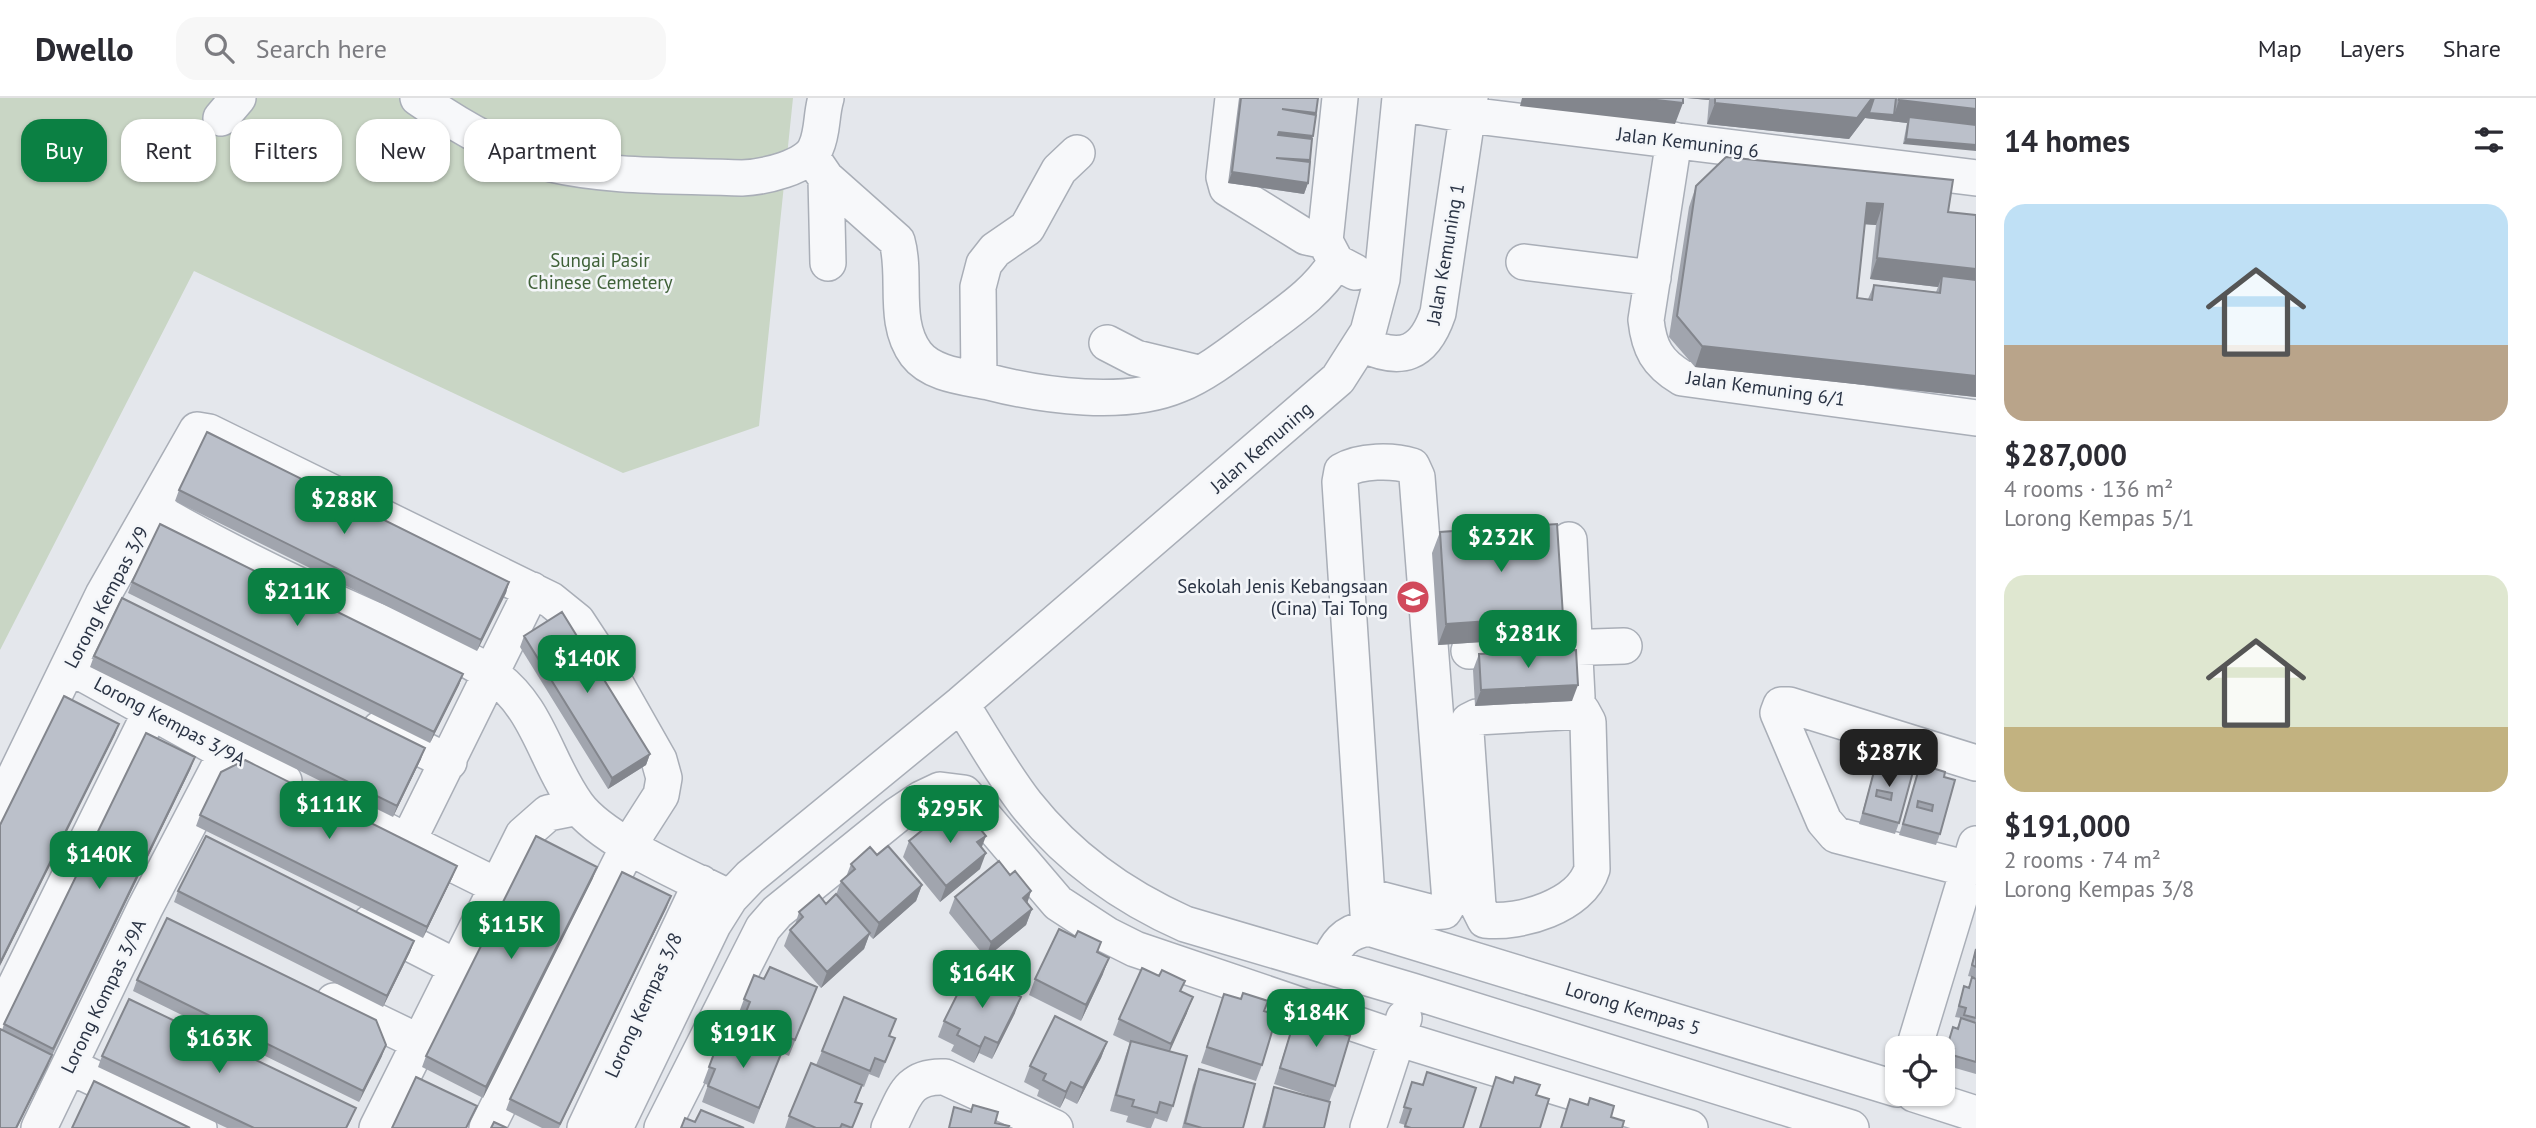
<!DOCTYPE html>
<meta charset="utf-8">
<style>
body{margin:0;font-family:"PT Sans",sans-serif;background:#f7f7f7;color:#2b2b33;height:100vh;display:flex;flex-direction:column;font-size:26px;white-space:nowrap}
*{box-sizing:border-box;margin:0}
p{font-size:23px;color:#7c7c81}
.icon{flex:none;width:38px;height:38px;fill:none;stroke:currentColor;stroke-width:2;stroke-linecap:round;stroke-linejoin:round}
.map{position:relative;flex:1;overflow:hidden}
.sheet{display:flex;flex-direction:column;background:#fff;width:560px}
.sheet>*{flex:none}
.banner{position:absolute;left:21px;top:21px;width:665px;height:63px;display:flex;gap:14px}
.controls{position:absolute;left:1885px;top:938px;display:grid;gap:14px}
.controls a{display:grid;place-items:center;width:70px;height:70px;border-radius:14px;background:#fff;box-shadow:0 2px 5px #0004;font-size:35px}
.price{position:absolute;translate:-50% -60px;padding:0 16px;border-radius:14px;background:#0b8043;color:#fff;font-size:23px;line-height:46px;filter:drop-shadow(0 2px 4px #0008)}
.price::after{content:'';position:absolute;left:50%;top:42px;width:21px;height:16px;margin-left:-10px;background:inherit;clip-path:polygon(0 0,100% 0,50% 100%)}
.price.active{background:#222;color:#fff}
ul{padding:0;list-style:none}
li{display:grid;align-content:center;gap:14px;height:371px;padding:0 28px}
li span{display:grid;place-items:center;height:217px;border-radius:21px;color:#555}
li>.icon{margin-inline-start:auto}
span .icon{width:126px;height:126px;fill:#fffc;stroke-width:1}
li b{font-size:30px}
h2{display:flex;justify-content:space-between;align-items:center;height:84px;padding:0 28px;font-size:30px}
.chip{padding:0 24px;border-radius:21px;background:#fff;box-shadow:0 2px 5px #0004;font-size:24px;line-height:63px}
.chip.active{background:#0b8043;color:#fff}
header{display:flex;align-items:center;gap:42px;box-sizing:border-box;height:98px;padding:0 35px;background:#fff;border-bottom:2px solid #e1e1e2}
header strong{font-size:33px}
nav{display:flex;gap:38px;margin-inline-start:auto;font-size:24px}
.search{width:490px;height:63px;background:#f7f7f7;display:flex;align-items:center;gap:18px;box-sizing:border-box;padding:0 24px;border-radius:21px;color:#7c7c81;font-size:26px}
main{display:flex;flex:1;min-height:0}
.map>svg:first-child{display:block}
.green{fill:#c9d6c5}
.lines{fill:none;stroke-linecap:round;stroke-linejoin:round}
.minor-casing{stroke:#a9aeb7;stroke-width:38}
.minor{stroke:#f7f8fa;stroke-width:35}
.wall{fill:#a1a5ae;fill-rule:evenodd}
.shaded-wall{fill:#83868d}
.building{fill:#bbc0ca;stroke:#83868d;stroke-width:2;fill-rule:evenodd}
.labels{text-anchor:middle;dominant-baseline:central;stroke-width:5;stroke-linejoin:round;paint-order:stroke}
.street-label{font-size:19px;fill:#2b3445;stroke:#f4f6f9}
.park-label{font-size:19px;fill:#3f6138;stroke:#f4f6f9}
.poi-label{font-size:19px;fill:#2b3445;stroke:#f4f6f9;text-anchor:end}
</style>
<header>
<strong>Dwello</strong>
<div class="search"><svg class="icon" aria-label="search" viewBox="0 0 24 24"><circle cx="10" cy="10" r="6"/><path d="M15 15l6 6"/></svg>Search here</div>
<nav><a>Map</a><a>Layers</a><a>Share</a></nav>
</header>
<main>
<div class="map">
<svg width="1976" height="1030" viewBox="0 0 1976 1030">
<rect width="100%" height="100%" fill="#e4e7ec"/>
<path class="green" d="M0,0H793L759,328L623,375L194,173L0,552Z"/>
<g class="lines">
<defs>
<path id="minor" d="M418,0C454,25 507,57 551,66C612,80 680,77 742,80C763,79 808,70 816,49C823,34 821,16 826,0
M1233,0L1224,79L1227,90L1306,139L1325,143
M1340,0L1325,143L1336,164L1355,174
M1400,5L1468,17L1976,80
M221,20L238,0
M1674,42L1646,222C1649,250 1657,265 1682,280L1976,320
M811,58L826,80L897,143C907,179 892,224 916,256C932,277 966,279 989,284C1043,298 1126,309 1178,287C1208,275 1237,251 1263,232C1291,211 1317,194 1336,164
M826,80L828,165
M1524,164L1653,180
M1107,245L1136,260L1198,275
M1362,246C1402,265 1424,256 1438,215L1470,0
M979,282L978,189L984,166L995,152L1027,130L1059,72L1077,55
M153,411C222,451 294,486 366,518C404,535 458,553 491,576C539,609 545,663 577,707C603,743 689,779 730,800
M1569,442L1577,599
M1469,553L1624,548
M69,568L226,655L284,683
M961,606C982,639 1002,675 1026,706C1068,759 1124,799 1185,826L1412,893L1851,1030
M1582,613L1588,624L1592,771C1581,808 1520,826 1485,822L1478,808L1466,634L1469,623L1477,619Z
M380,631L449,664
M334,707L497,788
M0,709L103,497L197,332L209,334L551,502L577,523L600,558L659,662L664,680L661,697L629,747L487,1030
M408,743L532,492
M1968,771L1836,737L1824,723L1778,615L1781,607H1789L1976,665
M1367,798L1429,814L1444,813L1450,803L1417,379L1412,368C1393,362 1360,362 1342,373L1340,384L1369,830
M370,825L458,870
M1327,868C1336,846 1344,834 1369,830L1897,991
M334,903L419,944
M0,919L150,615
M1914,950L1976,746
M69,968L199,1030
M1914,996L1976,1016
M39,1030L145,810L226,655
M377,1030L523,737L548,715L578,709
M585,1030L701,785
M615,1030L713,827L730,800L750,779L961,606L1338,281L1368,234L1382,181L1400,0
M662,1030L763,830L777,814L897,717L921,701L940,692L964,695L1058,805L1107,837L1135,851L1397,940L1690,1030
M889,1030C904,1000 907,977 945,979L1055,1030
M1368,1030L1404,920"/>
</defs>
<use href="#minor" class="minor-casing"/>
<use href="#minor" class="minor"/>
</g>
<path class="wall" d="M1239,0H1318L1309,64L1308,85L1304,96L1228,85Z
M1687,0H1976L1903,46L1907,25L1865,20L1849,41L1707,26L1709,2Z
M1696,88L1976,117V299L1695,269L1669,239L1689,109ZM1865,126L1876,127L1870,181L1938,189L1936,194L1874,187L1868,201L1857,200Z
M179,392L509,484L506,495L477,553L175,403Z
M1440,434L1563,518L1556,539L1438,547L1432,455Z
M132,484L463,576L459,587L430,645L128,495Z
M524,538L650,656L646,667L608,691L520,549Z
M1479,556L1572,603L1475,608L1473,572Z
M94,558L421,661L393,719L90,569Z
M1885,657L1903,667L1899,725L1895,736L1859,726L1877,662L1883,664Z
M1926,668L1944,679L1940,736L1936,747L1899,737L1918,674L1924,675Z
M191,670L17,1030H0L2,932L4,926Z
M200,717L453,778L423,840L196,728Z
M909,743L981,750L980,771L940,804L903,759Z
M877,757L922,787L916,803L873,841L869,837L864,851L821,890L784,848L790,832L795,827L799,814L826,806L836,797L841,783L846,779L851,766Z
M1010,777L1031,793L1027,805L1032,811L1026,827L986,860L949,815L955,799Z
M593,780L483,1000L422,969L426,958Z
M178,793L414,843L410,854L383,909L174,804Z
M667,809L559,1030H542L506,1012L510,1001Z
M1075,839L1101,844L1098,854L1103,876L1081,923L1029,897L1035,881Z
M1976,850V976L1948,968L1950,961L1943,960L1953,929L1957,930L1961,920L1955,919L1964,888L1969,890L1972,879L1968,878Z
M764,881L817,889L789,958L737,937L744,919L738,917L744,901Z
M137,882L382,958L359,1004L133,893Z
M1182,893L1187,915L1169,953L1173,1008L1167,1024L1155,1020L1151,1030H1147L1126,1024L1128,1018L1110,1013L1125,959L1130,945L1113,937L1119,921Z
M1224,896L1264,913L1262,967L1256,983L1201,965Z
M1015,915L992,961L979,955L974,965L951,953L954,947L938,939L944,923Z
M1296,917L1337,934L1335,988L1329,1004L1274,986Z
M889,938L895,940L879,980L869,976L864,989L862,988L856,1004L862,1006L852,1030H785L789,1018L816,967L822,953Z
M1107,944L1101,960L1077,1006L1065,1000L1060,1010L1037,998L1039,992L1024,984L1030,968Z
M102,958L352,1020L347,1030H227L98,969Z
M709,969L775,972L754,1026L702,1004L708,987L703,985Z
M1199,971L1243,1030H1182L1193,987Z
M1412,984L1463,1030H1404L1405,1027L1399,1025Z
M1274,989L1324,1030H1262L1269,1005Z"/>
<path class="shaded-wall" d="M1522,0H1639L1683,5L1675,26L1520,8Z
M1686,0H1710L1709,2Z
M1874,0L1894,17L1899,2L1976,11V33L1909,19L1907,25L1865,20L1849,41L1707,26L1715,5Z
M1279,34L1313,38L1309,49L1275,45Z
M1906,41L1976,47V53L1903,46Z
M1232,74L1308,85L1304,96L1228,85Z
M1867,105L1883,106L1876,127L1860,126Z
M1877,160L1976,171V193L1942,178L1938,189L1870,181Z
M1702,248L1976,278V299L1695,269Z
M509,484L506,495L477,553L481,542Z
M1563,518L1556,539L1438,547L1446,526Z
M463,576L459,587L430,645L434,634Z
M1578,587L1572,603L1475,608L1481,592Z
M119,626L115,637L0,868V865Z
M425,650L421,661L393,719L397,708Z
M650,656L646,667L608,691L612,680Z
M195,659L191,670L51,958L48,968L17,1030H16Z
M986,738L980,754L977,744Z
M986,755L980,771L940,804L946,788Z
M457,768L453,778L423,840L427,829Z
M597,769L593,780L483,1000L486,989Z
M922,787L916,803L873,841L879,825Z
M1031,793L1026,809L1023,800Z
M671,798L667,809L558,1030L560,1026Z
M1032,811L1026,827L986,860L991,844Z
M870,835L864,851L821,890L827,874Z
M414,843L410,854L383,909L387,898Z
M1109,860L1103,876L1081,923L1086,907Z
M1021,899L1015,915L992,961L998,945Z
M1193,899L1187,915L1166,962L1171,946Z
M985,939L979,955L974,965L980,949Z
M1107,944L1101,960L1077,1006L1083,990Z
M386,947L382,958L359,1004L363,993Z
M1071,984L1065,1000L1060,1010L1066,994Z"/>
<path class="building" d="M1241,0H1318L1316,15L1282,11L1316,17L1313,38L1279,34L1278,37L1312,41L1310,62L1276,60L1310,64L1308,85L1232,74Z
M1639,0H1683V5Z
M1715,0H1872L1857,20L1715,5Z
M1874,0H1896L1894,17L1869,15Z
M1899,0H1976V11L1899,2Z
M1909,19L1976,27V47L1906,41Z
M1726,59L1953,82L1948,114L1976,117V171L1877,160L1883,106L1867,105L1857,200L1872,202L1874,187L1940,195L1942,178L1976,182V278L1702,248L1677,218L1696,88Z
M207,334L509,484L481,542L179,392Z
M160,426L463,576L434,634L132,484Z
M1557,426L1563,518L1446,526L1440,434Z
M122,500L425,650L397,708L94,558Z
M562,514L650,656L612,680L524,538Z
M1576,552L1578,587L1481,592L1479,556Z
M64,598L119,626L0,865V727Z
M146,635L195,659L53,951L4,926Z
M1885,657L1905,662L1903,667L1914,670L1899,725L1863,715L1877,662L1883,664ZM1877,692L1892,695L1891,702L1876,698Z
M245,662L457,768L427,829L200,717L221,674Z
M1926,668L1945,674L1944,679L1955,682L1940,736L1903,726L1918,674L1924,675ZM1918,703L1933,707L1932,713L1917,709Z
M952,708L964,722L969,717L986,738L977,744L986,755L946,788L909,743Z
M206,738L414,843L387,898L178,793Z
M536,738L597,769L486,989L426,958Z
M888,748L922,787L879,825L841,783L855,771L851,766L870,749L877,757Z
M999,763L1010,777L1015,773L1031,793L1023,800L1032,811L991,844L955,799Z
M622,774L671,798L560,1026L510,1001Z
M836,796L870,835L827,874L790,832L803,819L799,814L819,797L826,806Z
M167,820L376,922L386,947L363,993L137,882Z
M1059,831L1075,839L1078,833L1101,844L1097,854L1109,860L1086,907L1035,881Z
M1976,851V869L1972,867Z
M770,869L817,889L795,942L743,921L750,904L744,901L754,877L764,881Z
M1142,870L1159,878L1162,872L1185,883L1180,893L1193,899L1171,946L1119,921Z
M969,873L1021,899L998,945L985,939L980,949L957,937L960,931L944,923Z
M1972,879L1976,881V920L1964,917L1966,910L1959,908L1964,888L1969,890Z
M1243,895L1268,903L1264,913L1277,917L1262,967L1207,949L1224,896L1241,901Z
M844,899L896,921L889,938L895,940L885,964L875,960L870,973L822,953Z
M129,901L356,1010L346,1030H254L102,958Z
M1316,916L1340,924L1337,934L1350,938L1335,988L1280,970L1296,917L1314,922Z
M1055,918L1107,944L1083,990L1071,984L1066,994L1043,982L1046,976L1030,968Z
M1961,920L1976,925V964L1952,957L1954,951L1947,949L1953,929L1958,931Z
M0,931L52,957L16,1030H0Z
M734,936L781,956L759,1010L708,988L715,971L709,969L718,945L729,949Z
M1131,943L1187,958L1173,1008L1160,1004L1157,1015L1132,1008L1134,1002L1116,997Z
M811,965L862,987L855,1004L862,1006L852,1030L842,1026L840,1030H816L789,1018Z
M1199,971L1255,986L1243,1030H1202L1185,1025Z
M1427,974L1476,990L1463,1030H1411L1405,1028L1411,1011L1404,1009L1412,984L1423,987Z
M416,979L477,1008L466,1030H392Z
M1496,979L1513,985L1515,979L1540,987L1536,997L1549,1001L1540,1030H1480Z
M94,983L190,1030H72Z
M1274,989L1330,1004L1324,1030H1264Z
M1590,1000L1614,1008L1611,1019L1624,1023L1622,1030H1561L1570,1001L1588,1007Z
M973,1007L998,1014L995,1025L1009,1028L1008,1030H949L954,1009L971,1014Z
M701,1012L744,1030H681L685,1020L695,1024Z
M494,1024L507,1030H491Z"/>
<defs>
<symbol id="school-disc" viewBox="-11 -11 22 22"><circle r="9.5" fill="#d1495b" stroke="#f4f6f9"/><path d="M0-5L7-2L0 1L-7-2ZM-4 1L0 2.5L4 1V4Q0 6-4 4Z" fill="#fff"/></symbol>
</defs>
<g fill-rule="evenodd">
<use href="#school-disc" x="1394" y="480" width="38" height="38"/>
</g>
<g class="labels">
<g class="street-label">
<text transform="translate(1688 44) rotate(7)">Jalan Kemuning 6</text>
<text transform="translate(1445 156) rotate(-80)">Jalan Kemuning 1</text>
<text transform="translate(1766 290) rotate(8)">Jalan Kemuning 6/1</text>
<text transform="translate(1261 349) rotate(-41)">Jalan Kemuning</text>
<text transform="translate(106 499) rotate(-62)">Lorong Kempas 3/9</text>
<text transform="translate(170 623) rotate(28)">Lorong Kempas 3/9A</text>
<text transform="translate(103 898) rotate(-64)">Lorong Kompas 3/9A</text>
<text transform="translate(643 907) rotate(-65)">Lorong Kempas 3/8</text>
<text transform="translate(1633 910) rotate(17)">Lorong Kempas 5</text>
</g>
<g class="park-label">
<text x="600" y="162">Sungai Pasir<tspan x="600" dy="22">Chinese Cemetery</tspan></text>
</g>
<g class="poi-label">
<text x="1388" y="488">Sekolah Jenis Kebangsaan<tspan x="1388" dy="22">(Cina) Tai Tong</tspan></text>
</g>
</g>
</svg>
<div class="controls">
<a><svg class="icon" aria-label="locate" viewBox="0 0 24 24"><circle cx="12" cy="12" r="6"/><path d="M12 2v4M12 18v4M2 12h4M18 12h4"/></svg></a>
</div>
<b class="price" style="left:344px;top:438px">$288K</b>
<b class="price" style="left:1501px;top:476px">$232K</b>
<b class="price" style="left:297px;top:530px">$211K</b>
<b class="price" style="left:1528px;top:572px">$281K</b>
<b class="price" style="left:587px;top:597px">$140K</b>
<b class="price active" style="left:1889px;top:691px">$287K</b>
<b class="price" style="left:329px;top:743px">$111K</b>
<b class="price" style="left:950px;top:747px">$295K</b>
<b class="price" style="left:99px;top:793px">$140K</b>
<b class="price" style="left:511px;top:863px">$115K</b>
<b class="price" style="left:982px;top:912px">$164K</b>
<b class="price" style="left:1316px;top:951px">$184K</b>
<b class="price" style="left:743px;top:972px">$191K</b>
<b class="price" style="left:219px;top:977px">$163K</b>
<div class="banner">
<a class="chip active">Buy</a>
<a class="chip">Rent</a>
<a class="chip">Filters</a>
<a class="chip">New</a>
<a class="chip">Apartment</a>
</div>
</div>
<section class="sheet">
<h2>14 homes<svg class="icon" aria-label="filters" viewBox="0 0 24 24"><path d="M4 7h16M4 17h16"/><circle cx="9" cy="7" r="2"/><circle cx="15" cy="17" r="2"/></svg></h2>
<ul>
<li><span style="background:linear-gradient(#bfe0f5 65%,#b9a48a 0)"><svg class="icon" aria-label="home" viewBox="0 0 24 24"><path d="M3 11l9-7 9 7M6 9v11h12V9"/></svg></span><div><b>$287,000</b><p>4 rooms · 136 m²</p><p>Lorong Kempas 5/1</p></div></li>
<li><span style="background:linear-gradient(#dfe7d0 70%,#c2b280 0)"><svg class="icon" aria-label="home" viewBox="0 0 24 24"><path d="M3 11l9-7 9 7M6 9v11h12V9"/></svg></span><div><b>$191,000</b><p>2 rooms · 74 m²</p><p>Lorong Kempas 3/8</p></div></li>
</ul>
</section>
</main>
